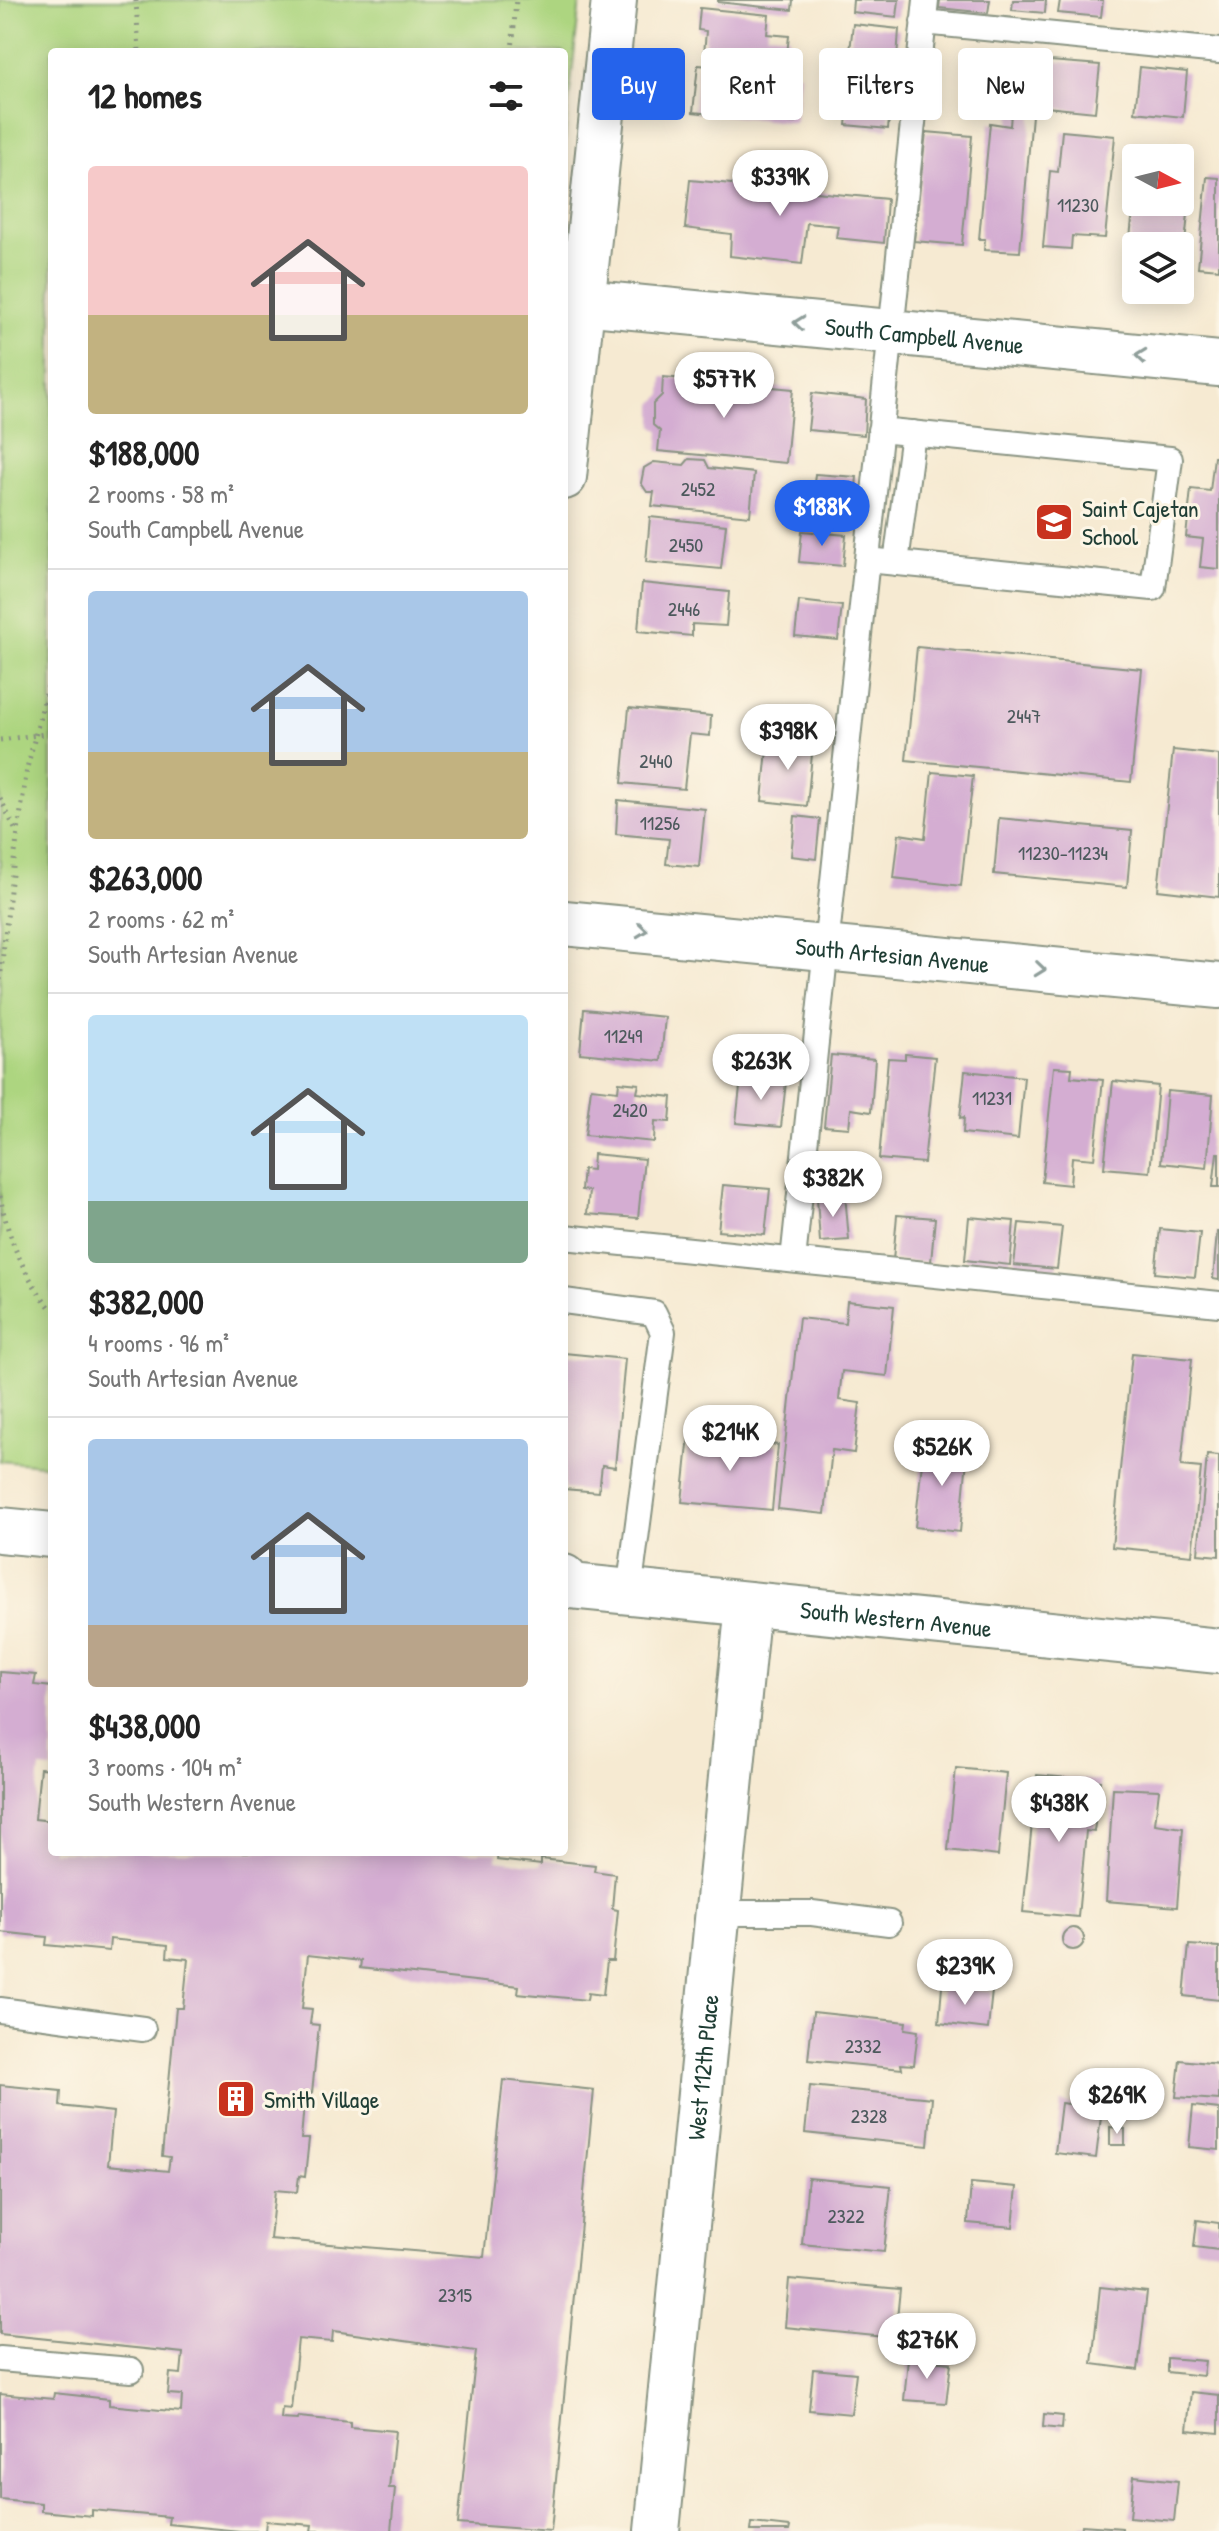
<!DOCTYPE html>
<meta charset="utf-8">
<style>
body{margin:0;font-family:"Patrick Hand",sans-serif;background:#f6f6f6;color:#222;height:100vh;display:flex;flex-direction:column;font-size:30px;white-space:nowrap}
*{box-sizing:border-box;margin:0}
p{font-size:26px;color:#767676}
.icon{flex:none;width:44px;height:44px;fill:none;stroke:currentColor;stroke-width:2;stroke-linecap:round;stroke-linejoin:round}
.map{position:relative;flex:1;overflow:hidden}
.side{position:absolute;left:48px;top:48px;width:520px;height:1808px;display:flex;flex-direction:column;background:#fff;border-radius:8px;box-shadow:0 4px 20px #0003}
.side>*{flex:none}
.banner{position:absolute;left:592px;top:48px;width:506px;height:72px;display:flex;gap:16px}
.needle{width:52px;rotate:97deg}
.fabs{position:absolute;left:1122px;top:144px;display:grid;gap:16px}
.fabs a{display:grid;place-items:center;width:72px;height:72px;border-radius:8px;background:#fff;box-shadow:0 4px 20px #0003;font-size:40px}
.price{position:absolute;translate:-50% -68px;padding:0 18px;border-radius:28px;background:#fff;color:#222;font-size:26px;line-height:52px;filter:drop-shadow(0 2px 4px #0008)}
.price::after{content:'';position:absolute;left:50%;top:48px;width:24px;height:18px;margin-left:-12px;background:inherit;clip-path:polygon(0 0,100% 0,50% 100%)}
.price.selected{background:#2563eb;color:#fff}
ul{padding:0;list-style:none}
li{display:grid;align-content:center;gap:16px;height:424px;padding:0 40px}
li+li{border-top:2px solid #e0e0e0}
li span{display:grid;place-items:center;height:248px;border-radius:8px;color:#555}
li>.icon{margin-inline-start:auto}
span .icon{width:144px;height:144px;fill:#fffc;stroke-width:1}
li b{font-size:34px}
h2{display:flex;justify-content:space-between;align-items:center;height:96px;padding:0 40px;font-size:34px}
.tag{padding:0 28px;border-radius:8px;background:#fff;box-shadow:0 4px 20px #0003;font-size:28px;line-height:72px}
.tag.selected{background:#2563eb;color:#fff}
.map>svg:first-child{display:block}
.green{fill:#add580;stroke:#66895a;stroke-width:2}
.building{fill:#d4add2}
.lines{fill:none;stroke-linecap:round;stroke-linejoin:round}
.service-casing{stroke:#8a9483;stroke-width:28}
.minor-casing{stroke:#8a9483;stroke-width:48}
.secondary-casing{stroke:#8a9483;stroke-width:48}
.path{stroke:#8a9483;stroke-width:5;stroke-dasharray:2 6;stroke-linecap:butt}
.service{stroke:#fff;stroke-width:24}
.minor{stroke:#fff;stroke-width:44}
.secondary{stroke:#fff;stroke-width:44}
.oneway{stroke:#8f9e9a}
.labels{text-anchor:middle;dominant-baseline:central;stroke-width:6;stroke-linejoin:round;paint-order:stroke}
.number-label{font-size:20px;fill:#4c595c}
.street-label{font-size:24px;fill:#1f3d34;stroke:#fcf5e5}
.poi-label{font-size:24px;fill:#1f3d34;stroke:#fcf5e5;text-anchor:start}
</style>
<div class="map">
<svg width="1219" height="2531" viewBox="0 0 1219 2531">
<rect width="100%" height="100%" fill="#fcf5e5"/>
<filter id="ink" filterUnits="userSpaceOnUse"><feTurbulence type="fractalNoise" baseFrequency=".0125" numOctaves="2"/><feDisplacementMap in="SourceGraphic" scale="16" xChannelSelector="R" yChannelSelector="G"/><feConvolveMatrix kernelMatrix="1 2 1 2 8 2 1 2 1" color-interpolation-filters="sRGB"/></filter>
<filter id="wash" filterUnits="userSpaceOnUse"><feTurbulence type="fractalNoise" baseFrequency=".006" numOctaves="4" result="noise"/><feDisplacementMap in="SourceGraphic" scale="32" xChannelSelector="R" yChannelSelector="G"/><feGaussianBlur stdDeviation="1.8" result="paint"/><feColorMatrix in="noise" values="0 0 0 0 0 0 0 0 0 0 0 0 0 0 0 0 0 1.4 0 .05"/><feComposite in="paint" operator="in"/></filter>
<g filter="url(#wash)">
<rect width="100%" height="100%" fill="#f6ead2"/>
<path class="green" d="M0,0H580L564,149V52H52V1466L0,1461Z"/>
<g id="blocks">
<path class="building" d="M718,0H793L792,10L718,2Z
M853,0H899L897,17L852,12Z
M940,0H990L988,13L939,8Z
M1013,0H1046L1045,13L1012,10Z
M1060,0H1103L1101,17L1058,13Z
M700,8L769,15L767,34L789,36L786,63L704,54L706,31L698,30Z
M853,24L899,29L896,74L848,69Z
M998,51L1042,55L1037,104L993,101Z
M1050,61L1100,65L1095,112L1046,107Z
M698,65L800,74L795,123L693,112Z
M1140,67L1187,72L1183,117L1135,112Z
M850,88L892,91L888,129L846,125Z
M1011,113L1032,115L1020,252L984,250L985,239H979L990,123L1010,126Z
M1062,131L1115,136L1105,238L1072,236L1071,249L1043,247L1050,171L1058,172Z
M926,132L972,136L962,245L914,241Z
M1180,176H1187L1186,213L1188,214L1183,262L1180,261V246H1136V256L1128,255L1134,202H1180Z
M1207,177L1219,178V269L1198,267Z
M690,180L887,199L884,243L836,238L838,226L807,223L802,264L730,256L731,234L685,228Z
M663,377L793,389L786,463L658,451L660,431L653,425V404L662,395Z
M812,393L866,399L864,435L808,430Z
M1214,457H1219V569L1200,567L1203,539L1186,537L1191,489L1210,491Z
M689,459L705,460L709,468L754,473L750,516L652,506L654,492H647L641,483L644,468L654,462L684,465Z
M815,474L857,477L853,515L811,511Z
M650,517L726,525L721,569L646,562Z
M802,531L846,535L843,566L799,562Z
M642,583L729,592L726,626L692,624V636L638,631Z
M799,601L842,606L838,640L795,636Z
M917,647L1142,669L1131,782L906,760Z
M629,708L711,716L710,736L690,734L684,789L622,783Z
M768,739L813,744L807,806L762,801Z
M1173,750L1219,755V897L1158,890Z
M932,772L973,776L961,886L894,878L899,834L925,838Z
M618,800L705,809L699,867L666,864L669,839L616,834Z
M795,816L820,819L816,859L791,856Z
M999,818L1132,831L1127,887L994,874Z
M584,1009L665,1017L661,1061L580,1053Z
M905,1054L935,1057L924,1163L879,1159L888,1058L905,1059Z
M831,1055L875,1059L871,1112L851,1109L849,1128L824,1126Z
M1054,1067L1072,1068L1071,1077L1103,1080L1094,1159L1072,1157L1070,1185L1042,1182Z
M965,1071L1024,1077L1018,1139L963,1133L964,1117L960,1118Z
M741,1078L786,1082L781,1127L736,1123Z
M1113,1081L1158,1086L1150,1172L1104,1168Z
M619,1082L639,1084L637,1093L672,1097L670,1122L655,1121L654,1142L585,1135L591,1088L618,1091Z
M1167,1091L1213,1095L1207,1168L1161,1163Z
M1217,1153H1219V1187H1213Z
M593,1154L644,1159L638,1218L587,1214L589,1191L581,1190L583,1169L592,1170Z
M723,1185L770,1189L765,1235L718,1231Z
M845,1194L849,1240L820,1242L817,1198Z
M897,1215L935,1218L931,1262L893,1260Z
M969,1217L1014,1221L1010,1265L965,1260Z
M1019,1223L1062,1227L1057,1269L1014,1265Z
M1160,1229L1200,1233L1195,1277L1155,1273Z
M1217,1232H1219V1280L1213,1279Z
M847,1301L894,1306L887,1376L842,1371L839,1400L860,1403L854,1453L832,1450L825,1514L778,1509L799,1318L845,1323Z
M564,1353L625,1359L615,1467L602,1465L599,1492L564,1489Z
M1132,1353L1192,1359L1181,1466L1201,1468L1192,1555L1112,1547Z
M689,1435L778,1445L772,1510L682,1502Z
M924,1444L968,1449L960,1532L915,1527Z
M1207,1455L1219,1456V1556L1198,1554Z
M0,1672L36,1675L34,1685L52,1687V1769L40,1768L35,1819L52,1821V1852H498L497,1860L541,1865V1859L595,1865L594,1871L615,1874L612,1909L618,1910L613,1961H607L603,1995L588,1993L587,2000L518,1993L519,1986L360,1968L361,1961L308,1955L302,2008L312,2009L310,2024L319,2025L312,2093L305,2092L301,2139H309L305,2177L299,2176L297,2192L275,2190L270,2239L484,2257L503,2080L594,2090L551,2531L458,2524L476,2351L333,2331L332,2342L298,2339L291,2409L282,2408L281,2419L298,2420L299,2417L350,2422V2427L395,2431L389,2488H395L391,2531H311L312,2525L266,2521L265,2531H240L168,2524L169,2517L92,2510V2516L41,2511V2503L0,2499V2394L53,2399L54,2393L109,2399V2405L181,2412L182,2395L168,2394L170,2373L181,2374L183,2353L0,2334V2085L61,2091L60,2106L113,2112L108,2165L168,2171L170,2157L162,2156L176,2008H183L188,1959L167,1957L168,1945L110,1939L109,1951L46,1945L47,1937L0,1932Z
M956,1768L1006,1773L998,1856L948,1850Z
M1037,1775L1100,1781L1094,1832L1086,1831L1078,1917L1023,1912Z
M1113,1788L1159,1790L1155,1824L1183,1828L1177,1907L1106,1901Z
M1062 1939a11 11 0 1 1 22 0a11 11 0 1 1-22 0Z
M1189,1945L1219,1947V2000L1184,1996Z
M942,1986L992,1991L988,2029L939,2023Z
M813,2012L906,2022L905,2029L918,2031L914,2065L901,2064L902,2069L808,2060Z
M1180,2060L1219,2064V2100L1176,2097Z
M810,2086L932,2098L928,2146L805,2133Z
M1061,2103L1102,2108L1096,2158L1055,2153Z
M1193,2106L1219,2109V2150L1189,2147Z
M1110,2127L1125,2129V2145H1110Z
M808,2178L891,2186L884,2252L802,2244Z
M971,2183L1017,2187L1013,2227L968,2223Z
M1197,2220L1219,2223V2250L1194,2247Z
M789,2279L900,2289L895,2338L785,2327Z
M1100,2287L1147,2292L1138,2370L1092,2364Z
M1167,2358L1205,2361L1203,2376L1167,2372Z
M908,2359L951,2363L946,2403L904,2400Z
M813,2369L856,2373L851,2414L809,2410Z
M1191,2392L1219,2395V2433L1187,2430Z
M1044,2414L1063,2416L1062,2429L1043,2427Z
M1134,2476L1178,2481L1174,2521L1130,2517Z
M752,2523L790,2527L789,2531H751Z
M1082,2525L1122,2528V2531H1081Z"/>
</g>
</g>
<g filter="url(#ink)">
<use href="#blocks" fill-opacity="0" stroke="#8a9483" stroke-width="2"/>
<g class="lines">
<defs>
<path id="service" d="M923,22L1219,51
M867,560L1153,588L1170,459L880,430
M896,563L913,433
M564,1237L1219,1304
M793,1260L926,0
M564,1301L654,1313L663,1332L629,1592
M717,1913H812L889,1923
M0,2010L143,2029
M0,2359L131,2370"/>
<g id="minor">
<path id="s1" d="M582,302L1219,364"/>
<path d="M564,477L614,0"/>
<path id="s2" d="M564,923L1219,986"/>
<path id="s3" d="M657,2531L748,1604"/>
</g>
<g id="secondary">
<path d="M0,1530L52,1535"/>
<path id="s4" d="M564,1577L571,1586L1219,1651"/>
</g>
</defs>
<use href="#service" class="service-casing"/>
<use href="#minor" class="minor-casing"/>
<use href="#secondary" class="secondary-casing"/>
<path class="path" d="M136,0L139,52
M512,52L516,0
M0,740L52,733
M0,798L17,833
M0,980L11,882L27,768L52,670
M0,1196C8,1239 24,1276 52,1310"/>
<use href="#service" class="service"/>
<use href="#minor" class="minor"/>
<use href="#secondary" class="secondary"/>
</g>
<defs><path id="oneway-chevron" d="M-2-3.5L2.5 0L-2 3.5" fill="none" stroke-width="1.6" stroke-linecap="round" stroke-linejoin="round" transform="scale(2)"/></defs>
<g class="oneway">
<use href="#oneway-chevron" transform="translate(799 323) rotate(-174)"/>
<use href="#oneway-chevron" transform="translate(1141 356) rotate(-174)"/>
<use href="#oneway-chevron" transform="translate(642 930) rotate(6)"/>
<use href="#oneway-chevron" transform="translate(1040 969) rotate(6)"/>
</g>
</g>
<defs>
<symbol id="school-square" viewBox="-11 -11 22 22"><rect x="-9" y="-9" width="18" height="18" rx="4" fill="#c8321e" stroke="#fcf5e5"/><path d="M0-5L7-2L0 1L-7-2ZM-4 1L0 2.5L4 1V4Q0 6-4 4Z" fill="#fff"/></symbol>
<symbol id="building-square" viewBox="-11 -11 22 22"><rect x="-9" y="-9" width="18" height="18" rx="4" fill="#c8321e" stroke="#fcf5e5"/><path d="M-4-6H4V6H1V3H-1V6H-4ZM-2.5-4.3h1.7v1.8h-1.7ZM.8-4.3h1.7v1.8H.8ZM-2.5-1h1.7V.8h-1.7ZM.8-1h1.7V.8H.8Z" fill="#fff"/></symbol>
</defs>
<g fill-rule="evenodd">
<use href="#school-square" x="1032" y="500" width="44" height="44"/>
<use href="#building-square" x="214" y="2077" width="44" height="44"/>
</g>
<g class="labels">
<g class="number-label">
<text x="1078" y="204">11230</text>
<text x="698" y="488">2452</text>
<text x="686" y="544">2450</text>
<text x="684" y="608">2446</text>
<text x="1024" y="715">2447</text>
<text x="656" y="760">2440</text>
<text x="660" y="822">11256</text>
<text x="1063" y="852">11230-11234</text>
<text x="623" y="1035">11249</text>
<text x="992" y="1097">11231</text>
<text x="630" y="1109">2420</text>
<text x="863" y="2045">2332</text>
<text x="869" y="2115">2328</text>
<text x="846" y="2215">2322</text>
<text x="455" y="2294">2315</text>
</g>
<g class="street-label">
<text stroke="none"><textPath href="#s1" startOffset="344">South Campbell Avenue</textPath></text>
<text stroke="none"><textPath href="#s2" startOffset="330">South Artesian Avenue</textPath></text>
<text stroke="none"><textPath href="#s4" startOffset="338">South Western Avenue</textPath></text>
<text stroke="none"><textPath href="#s3" startOffset="466">West 112th Place</textPath></text>
</g>
<g class="poi-label">
<text x="1082" y="508">Saint Cajetan<tspan x="1082" dy="28">School</tspan></text>
<text x="264" y="2099">Smith Village</text>
</g>
</g>
</svg>
<div class="fabs">
<a><svg class="needle" viewBox="-14 -14 28 28"><path d="M0-13l5 13h-10z" fill="#e53935"/><path d="M0 13l5-13h-10z" fill="#767676"/></svg></a>
<a><svg class="icon" aria-label="layers" viewBox="0 0 24 24"><path d="M12 4l9 5-9 5-9-5zM3 14l9 5 9-5"/></svg></a>
</div>
<b class="price" style="left:780px;top:218px">$339K</b>
<b class="price" style="left:724px;top:420px">$577K</b>
<b class="price selected" style="left:822px;top:548px">$188K</b>
<b class="price" style="left:788px;top:772px">$398K</b>
<b class="price" style="left:761px;top:1102px">$263K</b>
<b class="price" style="left:833px;top:1219px">$382K</b>
<b class="price" style="left:730px;top:1473px">$214K</b>
<b class="price" style="left:942px;top:1488px">$526K</b>
<b class="price" style="left:1059px;top:1844px">$438K</b>
<b class="price" style="left:965px;top:2007px">$239K</b>
<b class="price" style="left:1117px;top:2136px">$269K</b>
<b class="price" style="left:927px;top:2381px">$276K</b>
<div class="banner">
<a class="tag selected">Buy</a>
<a class="tag">Rent</a>
<a class="tag">Filters</a>
<a class="tag">New</a>
</div>
<section class="side">
<h2>12 homes<svg class="icon" aria-label="filters" viewBox="0 0 24 24"><path d="M4 7h16M4 17h16"/><circle cx="9" cy="7" r="2"/><circle cx="15" cy="17" r="2"/></svg></h2>
<ul>
<li><span style="background:linear-gradient(#f6c9c9 60%,#c2b280 0)"><svg class="icon" aria-label="home" viewBox="0 0 24 24"><path d="M3 11l9-7 9 7M6 9v11h12V9"/></svg></span><div><b>$188,000</b><p>2 rooms · 58 m²</p><p>South Campbell Avenue</p></div></li>
<li><span style="background:linear-gradient(#a9c7e8 65%,#c2b280 0)"><svg class="icon" aria-label="home" viewBox="0 0 24 24"><path d="M3 11l9-7 9 7M6 9v11h12V9"/></svg></span><div><b>$263,000</b><p>2 rooms · 62 m²</p><p>South Artesian Avenue</p></div></li>
<li><span style="background:linear-gradient(#bfe0f5 75%,#7fa58c 0)"><svg class="icon" aria-label="home" viewBox="0 0 24 24"><path d="M3 11l9-7 9 7M6 9v11h12V9"/></svg></span><div><b>$382,000</b><p>4 rooms · 96 m²</p><p>South Artesian Avenue</p></div></li>
<li><span style="background:linear-gradient(#a9c7e8 75%,#b9a48a 0)"><svg class="icon" aria-label="home" viewBox="0 0 24 24"><path d="M3 11l9-7 9 7M6 9v11h12V9"/></svg></span><div><b>$438,000</b><p>3 rooms · 104 m²</p><p>South Western Avenue</p></div></li>
</ul>
</section>
</div>
